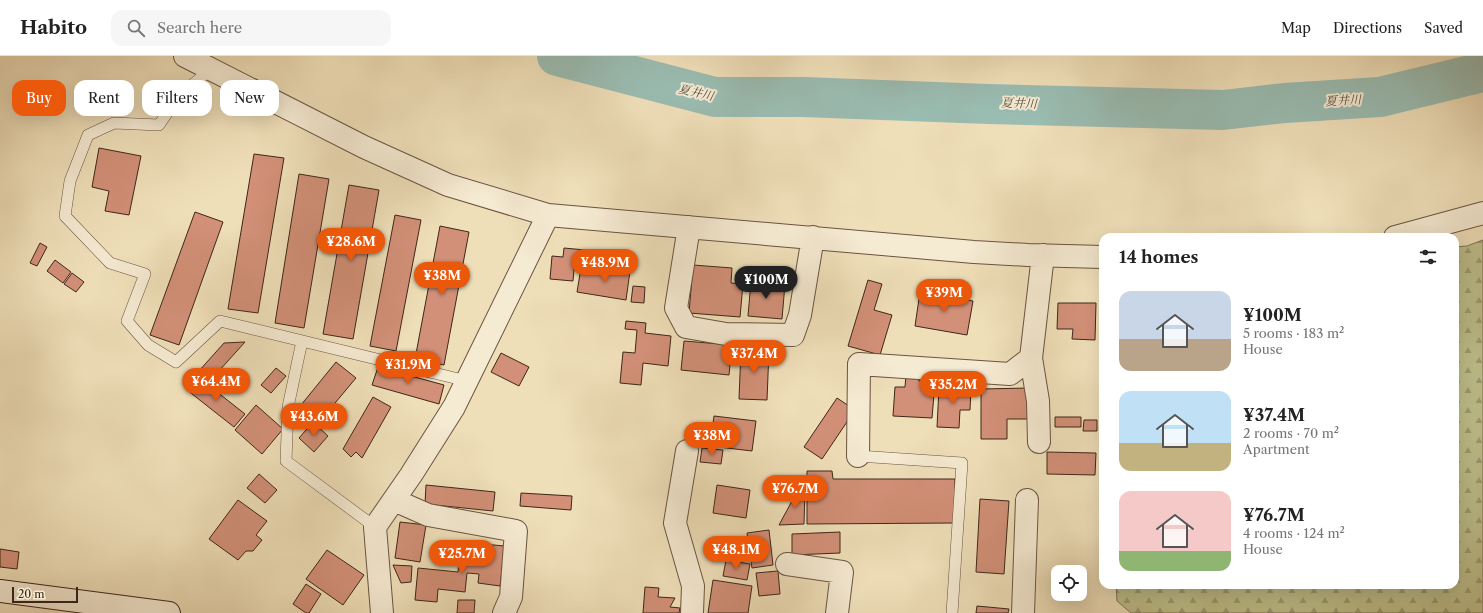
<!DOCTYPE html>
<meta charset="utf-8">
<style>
body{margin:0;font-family:"Libre Caslon Text","Noto Serif JP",serif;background:#f6f6f6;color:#222;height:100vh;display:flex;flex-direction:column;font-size:15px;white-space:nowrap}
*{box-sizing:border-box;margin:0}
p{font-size:13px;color:#767676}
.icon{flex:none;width:22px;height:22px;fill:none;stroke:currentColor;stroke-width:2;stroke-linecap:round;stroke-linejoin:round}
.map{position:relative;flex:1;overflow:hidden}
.panel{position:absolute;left:1099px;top:177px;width:360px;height:356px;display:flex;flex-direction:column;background:#fff;border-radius:12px;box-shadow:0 4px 16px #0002}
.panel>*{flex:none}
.top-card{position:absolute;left:12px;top:24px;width:380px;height:36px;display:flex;gap:8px}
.buttons{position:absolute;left:1051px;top:509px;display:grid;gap:8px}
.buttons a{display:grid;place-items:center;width:36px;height:36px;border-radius:8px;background:#fff;box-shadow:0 4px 16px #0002;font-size:20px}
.scale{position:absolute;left:12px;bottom:10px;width:66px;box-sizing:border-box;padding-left:4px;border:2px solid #3e2619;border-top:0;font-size:11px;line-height:14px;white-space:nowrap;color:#3e2619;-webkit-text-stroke:3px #f5ead2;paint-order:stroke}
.price{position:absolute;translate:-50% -34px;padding:0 9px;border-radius:14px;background:#ea580c;color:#fff;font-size:13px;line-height:26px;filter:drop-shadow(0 1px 2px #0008)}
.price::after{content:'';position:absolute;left:50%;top:24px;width:12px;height:9px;margin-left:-6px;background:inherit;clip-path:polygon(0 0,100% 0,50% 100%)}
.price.on{background:#222;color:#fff}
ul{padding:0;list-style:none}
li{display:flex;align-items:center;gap:12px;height:100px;padding:0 20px}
li span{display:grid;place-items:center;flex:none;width:112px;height:80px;border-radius:12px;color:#555}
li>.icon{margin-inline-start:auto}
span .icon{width:48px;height:48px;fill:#fffc;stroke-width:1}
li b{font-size:17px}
h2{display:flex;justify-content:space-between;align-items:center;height:48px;padding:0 20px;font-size:17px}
.tag{padding:0 14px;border-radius:12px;background:#fff;box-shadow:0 4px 16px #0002;font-size:14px;line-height:36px}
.tag.on{background:#ea580c;color:#fff}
header{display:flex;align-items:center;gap:24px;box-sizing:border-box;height:56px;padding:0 20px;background:#fff;border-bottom:1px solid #e0e0e0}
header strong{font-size:19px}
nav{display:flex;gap:22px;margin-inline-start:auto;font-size:14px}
.search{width:280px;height:36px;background:#f6f6f6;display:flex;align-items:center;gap:10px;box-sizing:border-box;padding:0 14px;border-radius:12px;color:#767676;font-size:15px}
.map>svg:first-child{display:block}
.forest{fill:url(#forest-firs);stroke:#7e7352}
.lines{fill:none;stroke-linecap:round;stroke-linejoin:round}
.river{stroke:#9abcb1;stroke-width:40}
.building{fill:#d29078;stroke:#3e2619}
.lane-casing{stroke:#6a5441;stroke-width:12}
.street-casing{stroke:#6a5441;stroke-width:24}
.secondary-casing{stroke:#3e2619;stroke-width:24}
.lane{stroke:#f5ead2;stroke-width:11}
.street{stroke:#f5ead2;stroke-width:22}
.secondary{stroke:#f5ead2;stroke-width:22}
.labels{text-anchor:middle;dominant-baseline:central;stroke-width:4;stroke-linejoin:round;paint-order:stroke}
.water-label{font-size:12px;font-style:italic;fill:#554c3f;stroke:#f5ead2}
</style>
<header>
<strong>Habito</strong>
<div class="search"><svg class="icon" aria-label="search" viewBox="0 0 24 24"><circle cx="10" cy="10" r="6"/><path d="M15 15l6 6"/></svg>Search here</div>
<nav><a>Map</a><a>Directions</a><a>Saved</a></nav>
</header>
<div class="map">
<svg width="1483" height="557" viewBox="0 0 1483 557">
<defs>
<pattern id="forest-firs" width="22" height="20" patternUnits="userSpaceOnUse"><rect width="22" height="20" fill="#bec08c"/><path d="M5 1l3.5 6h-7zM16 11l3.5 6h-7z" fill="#9c9c72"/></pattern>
</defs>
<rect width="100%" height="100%" fill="#efdfb9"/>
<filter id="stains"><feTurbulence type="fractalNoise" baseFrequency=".005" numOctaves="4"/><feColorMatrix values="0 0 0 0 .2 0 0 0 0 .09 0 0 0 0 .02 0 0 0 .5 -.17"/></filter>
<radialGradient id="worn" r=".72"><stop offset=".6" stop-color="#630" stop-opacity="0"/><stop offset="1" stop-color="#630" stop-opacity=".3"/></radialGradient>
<path class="forest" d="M1483,184V557H1131L1117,545L1116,529H1455V191L1467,190Z"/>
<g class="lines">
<path class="river" d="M557,0L715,41H804L988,48L1223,54L1285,47L1380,41L1483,16"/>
</g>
<path class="building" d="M99,92L141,100L129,159L105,155L109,135L92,131Z
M254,98L284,102L258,257L228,253Z
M299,118L329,123L304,272L275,267Z
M349,129L379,134L353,283L323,278Z
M195,156L223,166L179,289L150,279Z
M395,159L421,164L396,295L370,290Z
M440,170L469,176L444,309L415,303Z
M40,187L47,191L37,210L30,207Z
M564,192L617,197L616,207L575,203L573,225L550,223L552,200L563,201Z
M55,204L71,216L63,227L47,215Z
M622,207L631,208L626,244L577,236L581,212L621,218Z
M693,209L732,212L731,227L743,228L740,261L689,257Z
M72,217L84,226L76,236L64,228Z
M868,224L882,228L874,254L892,259L880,299L848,290Z
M751,225L785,228L782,263L748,260Z
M633,230L645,231L644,247L631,246Z
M920,236L973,245L967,279L915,270Z
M1058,247H1096L1095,284L1072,283L1073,273H1057Z
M626,265L646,267L645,277L671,280L668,310L643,307L641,329L620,327L623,296L635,297L637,274L625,273Z
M684,285L732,289L729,319L681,314Z
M245,286L209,326L198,316L224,287Z
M741,293L769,294L767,344L739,343Z
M501,297L529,311L519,330L491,316Z
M336,306L356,322L320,365L301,349Z
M378,311L444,329L439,348L372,329Z
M276,312L286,320L271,337L261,329Z
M906,319L919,320V325L935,326L932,362L893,360L895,331H905Z
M198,321L245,358L234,371L187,334Z
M950,325L963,326L962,332L971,333L970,354H960L959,372L937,371L939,332H950Z
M1029,332V363H1007V383H981V333Z
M373,341L391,351L362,402L356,396L351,401L343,393Z
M837,342L855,354L822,403L804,391Z
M256,349L283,373L262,398L235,374Z
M714,360L756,365L752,395L710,390Z
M1055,361H1081V371H1055Z
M1084,364H1097V375H1083Z
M313,366L328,380L314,396L299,382Z
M702,392L723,394L721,408L700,406Z
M1047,396L1096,397L1095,419L1047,418Z
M807,415H832L833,423H955V467L807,468Z
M259,418L277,434L265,447L247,432Z
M426,429L495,436L493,455L425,448Z
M717,429L750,434L746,462L713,457Z
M792,433L805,434L804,468L779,469L792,445Z
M521,437L572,440L571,454L520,450Z
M980,443L1009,445L1004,518L976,516Z
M238,444L267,465L256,479L262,484L253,495H246L238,504L209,483Z
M400,466L426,469L420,506L395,502Z
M769,474L773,509L752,512L747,477Z
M840,476V497L792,499V478Z
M482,488L505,490L500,530L478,527L479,518L467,517L465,536L438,533L437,546L415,544L418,512L458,516L460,498L481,500Z
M722,492L740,493L739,502H721Z
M0,493L19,496L17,513L0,511Z
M327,494L364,519L343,549L306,523Z
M435,496L454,498L452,508L434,506Z
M726,504L750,508L747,524L723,520Z
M393,509L412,510L411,526L401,527Z
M778,515L780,538L759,540L756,517Z
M713,524L752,530L748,557H708Z
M306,528L321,538L309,557H306L293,548Z
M645,531L659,532L658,541L675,542L670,551L680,552L679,557H643Z
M458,544H475L474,557H457Z
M977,550L1009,553L1008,557H976Z"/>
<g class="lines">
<defs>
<path id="lane" d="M211,13L178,41L159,69L114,67L88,79L70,125L65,160L110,207L145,218L127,265L148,289L176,306L220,265L467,325
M302,285L288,351L286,405L375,471
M858,400L962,407L952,557"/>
<path id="street" d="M185,0L364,91L448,129L548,159L974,196L1028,199L1103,201
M689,171L676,252L686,271L726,278L793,279L800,259L813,181
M1395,181L1483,157
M1031,302L1038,345L1039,386
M687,395L675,467L693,530L692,557
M858,400L859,308L1010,318L1031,302L1043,199
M394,444L428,459L516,475L511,541L504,557
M787,508L842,516L837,557
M382,557L375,471L411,419L454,351L548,159
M1023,557L1027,444"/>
<path id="secondary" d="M0,535L169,557"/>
</defs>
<use href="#lane" class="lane-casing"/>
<use href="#street" class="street-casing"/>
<use href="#secondary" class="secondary-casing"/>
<use href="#lane" class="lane"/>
<use href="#street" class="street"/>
<use href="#secondary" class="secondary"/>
</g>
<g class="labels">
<g class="water-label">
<text transform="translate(696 36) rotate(13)">夏井川</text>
<text transform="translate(1343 44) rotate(-3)">夏井川</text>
<text transform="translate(1019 47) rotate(2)">夏井川</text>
</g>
</g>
<rect width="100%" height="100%" filter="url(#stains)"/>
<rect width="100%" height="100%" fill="url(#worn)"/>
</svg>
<div class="buttons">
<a><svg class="icon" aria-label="locate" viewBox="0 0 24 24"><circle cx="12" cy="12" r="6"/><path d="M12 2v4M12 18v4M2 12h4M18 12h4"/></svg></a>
</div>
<div class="scale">20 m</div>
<b class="price" style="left:351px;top:206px">¥28.6M</b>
<b class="price" style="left:605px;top:227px">¥48.9M</b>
<b class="price" style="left:442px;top:240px">¥38M</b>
<b class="price on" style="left:766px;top:244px">¥100M</b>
<b class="price" style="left:944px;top:257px">¥39M</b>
<b class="price" style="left:754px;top:318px">¥37.4M</b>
<b class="price" style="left:408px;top:329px">¥31.9M</b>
<b class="price" style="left:216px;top:346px">¥64.4M</b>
<b class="price" style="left:953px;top:349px">¥35.2M</b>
<b class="price" style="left:314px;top:381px">¥43.6M</b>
<b class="price" style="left:712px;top:400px">¥38M</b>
<b class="price" style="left:795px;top:453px">¥76.7M</b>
<b class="price" style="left:736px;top:514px">¥48.1M</b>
<b class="price" style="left:462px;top:518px">¥25.7M</b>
<div class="top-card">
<a class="tag on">Buy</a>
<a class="tag">Rent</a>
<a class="tag">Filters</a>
<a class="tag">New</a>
</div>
<section class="panel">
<h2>14 homes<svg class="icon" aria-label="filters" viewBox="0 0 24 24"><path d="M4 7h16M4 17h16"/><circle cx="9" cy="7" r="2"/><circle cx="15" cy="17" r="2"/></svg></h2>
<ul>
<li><span style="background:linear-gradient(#c9d6e8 60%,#b9a48a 0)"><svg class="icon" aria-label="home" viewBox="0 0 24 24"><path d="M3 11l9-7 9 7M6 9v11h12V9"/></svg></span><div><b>¥100M</b><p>5 rooms · 183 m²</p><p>House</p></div></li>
<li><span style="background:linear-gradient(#bfe0f5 65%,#c2b280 0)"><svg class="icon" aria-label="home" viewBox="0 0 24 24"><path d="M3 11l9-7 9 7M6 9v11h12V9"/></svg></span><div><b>¥37.4M</b><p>2 rooms · 70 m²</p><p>Apartment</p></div></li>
<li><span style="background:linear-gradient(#f6c9c9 75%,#8fb573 0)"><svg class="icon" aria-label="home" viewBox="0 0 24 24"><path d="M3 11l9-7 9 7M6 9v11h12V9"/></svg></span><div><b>¥76.7M</b><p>4 rooms · 124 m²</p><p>House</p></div></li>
</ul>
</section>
</div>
